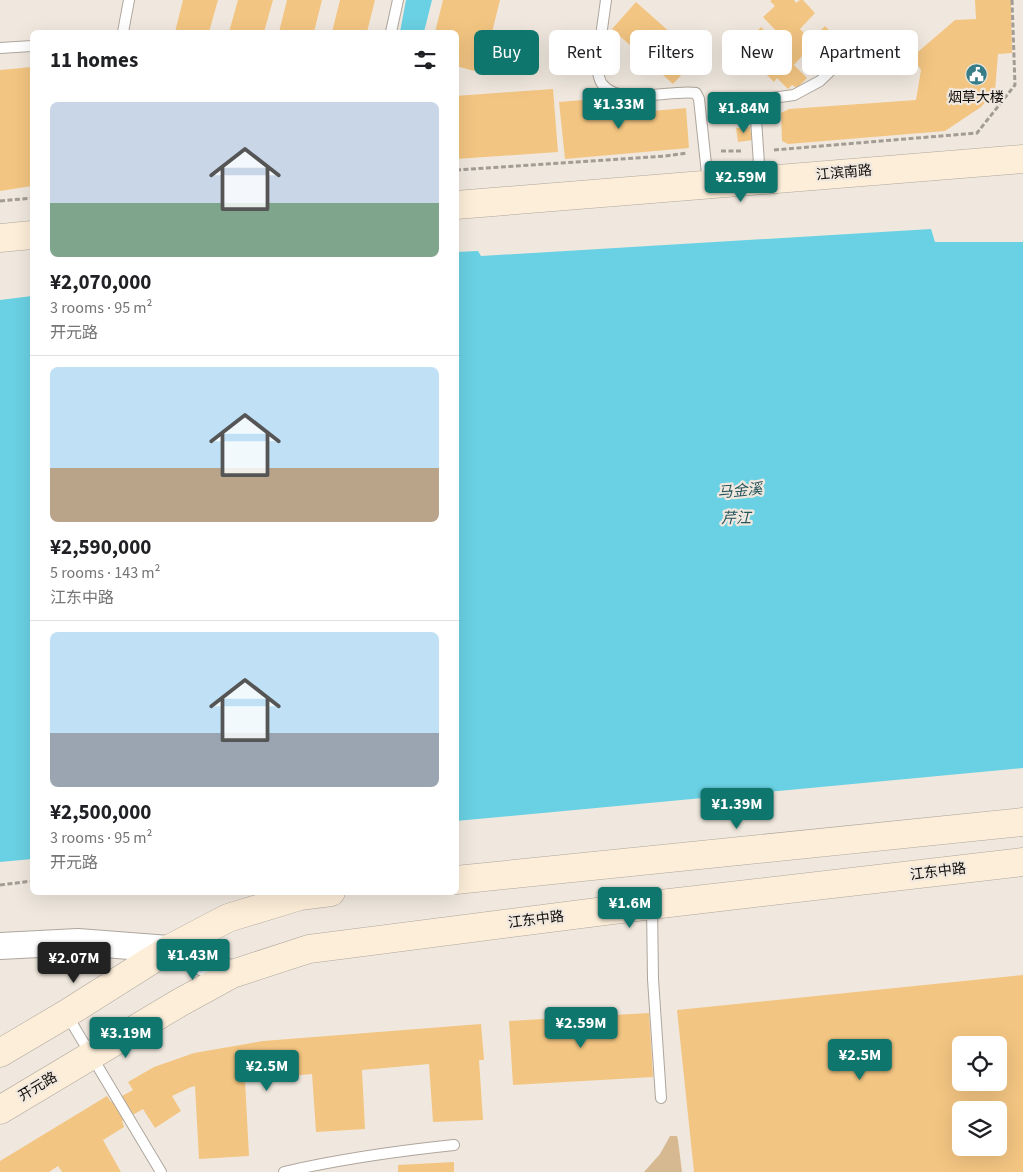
<!DOCTYPE html>
<meta charset="utf-8">
<style>
body{margin:0;font-family:"Source Sans 3","Noto Sans SC",sans-serif;background:#f6f6f6;color:#202124;height:100vh;display:flex;flex-direction:column;font-size:19px;white-space:nowrap}
*{box-sizing:border-box;margin:0}
p{font-size:16px;color:#757577}
.icon{flex:none;width:28px;height:28px;fill:none;stroke:currentColor;stroke-width:2;stroke-linecap:round;stroke-linejoin:round}
.map{position:relative;flex:1;overflow:hidden}
.sheet{position:absolute;left:30px;top:30px;width:429px;height:865px;display:flex;flex-direction:column;background:#fff;border-radius:8px;box-shadow:0 5px 20px #0002}
.sheet>*{flex:none}
.guide{position:absolute;left:474px;top:30px;width:474px;height:45px;display:flex;gap:10px}
.buttons{position:absolute;left:952px;top:1036px;display:grid;gap:10px}
.buttons a{display:grid;place-items:center;width:55px;height:55px;border-radius:8px;background:#fff;box-shadow:0 5px 20px #0002;font-size:25px}
.price{position:absolute;translate:-50% -42px;padding:0 11px;border-radius:5px;background:#0f766e;color:#fff;font-size:16px;line-height:32px;filter:drop-shadow(0 1px 2px #0008)}
.price::after{content:'';position:absolute;left:50%;top:30px;width:15px;height:11px;margin-left:-8px;background:inherit;clip-path:polygon(0 0,100% 0,50% 100%)}
.price.selected{background:#222;color:#fff}
ul{padding:0;list-style:none}
li{display:grid;align-content:center;gap:10px;height:265px;padding:0 20px}
li+li{border-top:1px solid #e0e0e0}
li span{display:grid;place-items:center;height:155px;border-radius:8px;color:#555}
li>.icon{margin-inline-start:auto}
span .icon{width:90px;height:90px;fill:#fffc;stroke-width:1}
li b{font-size:21px}
h2{display:flex;justify-content:space-between;align-items:center;height:60px;padding:0 20px;font-size:21px}
.chip{padding:0 18px;border-radius:8px;background:#fff;box-shadow:0 5px 20px #0002;font-size:18px;line-height:45px}
.chip.selected{background:#0f766e;color:#fff}
.map>svg:first-child{display:block}
.green{fill:#d6b991}
.water{fill:#69d1e3}
.building{fill:#f3c582;fill-rule:evenodd}
.lines{fill:none;stroke-linecap:round;stroke-linejoin:round}
.service-casing{stroke:#aea69d;stroke-width:12}
.tertiary-casing{stroke:#aea69d;stroke-width:28}
.secondary-casing{stroke:#aea69d;stroke-width:29}
.path{stroke:#a29c95;stroke-width:3;stroke-dasharray:5 2.5;stroke-linecap:butt}
.service{stroke:#fff;stroke-width:10}
.tertiary{stroke:#fff;stroke-width:26}
.secondary{stroke:#fdeed9;stroke-width:28}
.labels{text-anchor:middle;dominant-baseline:central;stroke-width:4.5;stroke-linejoin:round;paint-order:stroke}
.poi-label{font-size:14px;fill:#0f0c09;stroke:#f0e8de}
.street-label{font-size:14px;fill:#0f0c09;stroke:#f0e8de}
.water-label{font-size:15px;font-style:italic;fill:#26545c;stroke:#f0e8de}
</style>
<div class="map">
<svg width="1023" height="1172" viewBox="0 0 1023 1172">
<rect width="100%" height="100%" fill="#f0e8de"/>
<path class="green" d="M670,1136H677L678,1140L682,1172H644L660,1154Z"/>
<path class="water" d="M406,0H432L424,32H400Z
M931,229L935,242H1023V768L456,821V252L478,251L481,256Z
M32,296V859L0,862V300Z"/>
<path class="building" d="M183,0H218L209,32H175Z
M238,0H273L264,32H229Z
M287,0H322L314,32H279Z
M340,0H375L367,32H332Z
M443,0H500L482,73L456,66V32H435Z
M772,0H794L796,3L800,0H803L815,13L800,29L811,40L825,26L838,39L834,43L842,52L826,68L822,64L815,70L802,56L794,65L807,78L797,88L792,85L788,89L777,78L774,82L766,74L771,69L762,59L757,64L745,51L753,45L748,40L761,27L775,42L781,36L763,17L775,6L770,1Z
M975,0H1011L1012,53L998,54L995,91L981,107L945,131L788,144L782,141L781,113L789,109L916,100L921,70L912,57L955,20L976,19Z
M636,2L698,57L673,84L612,29Z
M32,67V186L0,191V70Z
M553,89L558,152L456,159V96Z
M606,98L607,115L686,108L689,148L565,159L559,102Z
M750,127L752,140L738,142L736,128Z
M1023,975V1172H694L677,1010ZM961,1045H999V1082H961ZM961,1110H999V1148H961Z
M649,1013L653,1077L513,1085L509,1021Z
M481,1024L484,1060H479L483,1120L433,1122L429,1064L362,1070L365,1129L316,1132L312,1074L245,1080L249,1156L199,1159L195,1086L191,1087L172,1096L181,1111L155,1128L143,1109L122,1121L124,1127L103,1140L121,1172H62L58,1166L49,1172H0V1161L107,1096L111,1102L133,1090L128,1082L154,1067L194,1053L263,1041Z
M454,1162V1172H398V1165Z"/>
<g class="lines">
<defs>
<path id="service" d="M606,0L597,65C598,72 598,78 602,84C620,107 671,89 696,93L699,99L708,183
M123,32L129,0
M391,32L398,0
M0,48L32,46
M760,179L756,119L758,106L765,99L794,95L820,81L867,36
M652,906L653,979L661,1098
M67,1015L161,1172
M284,1172C340,1159 397,1151 454,1145"/>
<path id="tertiary" d="M0,946L78,942L169,949L232,974"/>
<path id="secondary" d="M456,205L1023,159
M0,238L32,235
M456,880L1023,822
M0,1053L66,1014L169,949L228,918L300,896L331,892
M0,1110L179,1003L232,974L309,949L652,905L1023,862"/>
</defs>
<use href="#service" class="service-casing"/>
<use href="#tertiary" class="tertiary-casing"/>
<use href="#secondary" class="secondary-casing"/>
<path class="path" d="M774,150L977,133L1015,85L1012,0
M721,151H742
M456,170L665,156L687,153
M0,201L32,198
M0,885L32,881"/>
<use href="#service" class="service"/>
<use href="#tertiary" class="tertiary"/>
<use href="#secondary" class="secondary"/>
</g>
<defs>
<symbol id="civic-disc" viewBox="-11 -11 22 22"><circle r="9.5" fill="#377d88" stroke="#f0e8de"/><path d="M-.6-6.5H3V-4.5H.6V-3L4-1V1h2V6H-6V1h2V-1L-.6-3ZM-1.2 2.5V6h2.4V2.5Z" fill="#fff"/></symbol>
</defs>
<g fill-rule="evenodd">
<use href="#civic-disc" x="964" y="62" width="25" height="25"/>
</g>
<g class="labels">
<g class="poi-label">
<text x="976" y="98">烟草大楼</text>
</g>
<g class="street-label">
<text transform="translate(844 173) rotate(-5)">江滨南路</text>
<text transform="translate(938 872) rotate(-7)">江东中路</text>
<text transform="translate(536 920) rotate(-7)">江东中路</text>
<text transform="translate(38 1087) rotate(-31)">开元路</text>
</g>
<g class="water-label">
<text transform="translate(740 491) rotate(-5)">马金溪</text>
<text x="736" y="518">芹江</text>
</g>
</g>
</svg>
<div class="buttons">
<a><svg class="icon" aria-label="locate" viewBox="0 0 24 24"><circle cx="12" cy="12" r="6"/><path d="M12 2v4M12 18v4M2 12h4M18 12h4"/></svg></a>
<a><svg class="icon" aria-label="layers" viewBox="0 0 24 24"><path d="M12 4l9 5-9 5-9-5zM3 14l9 5 9-5"/></svg></a>
</div>
<b class="price" style="left:619px;top:130px">¥1.33M</b>
<b class="price" style="left:744px;top:134px">¥1.84M</b>
<b class="price" style="left:741px;top:203px">¥2.59M</b>
<b class="price" style="left:737px;top:830px">¥1.39M</b>
<b class="price" style="left:630px;top:929px">¥1.6M</b>
<b class="price" style="left:193px;top:981px">¥1.43M</b>
<b class="price selected" style="left:74px;top:984px">¥2.07M</b>
<b class="price" style="left:581px;top:1049px">¥2.59M</b>
<b class="price" style="left:126px;top:1059px">¥3.19M</b>
<b class="price" style="left:860px;top:1081px">¥2.5M</b>
<b class="price" style="left:267px;top:1092px">¥2.5M</b>
<div class="guide">
<a class="chip selected">Buy</a>
<a class="chip">Rent</a>
<a class="chip">Filters</a>
<a class="chip">New</a>
<a class="chip">Apartment</a>
</div>
<section class="sheet">
<h2>11 homes<svg class="icon" aria-label="filters" viewBox="0 0 24 24"><path d="M4 7h16M4 17h16"/><circle cx="9" cy="7" r="2"/><circle cx="15" cy="17" r="2"/></svg></h2>
<ul>
<li><span style="background:linear-gradient(#c9d6e8 65%,#7fa58c 0)"><svg class="icon" aria-label="home" viewBox="0 0 24 24"><path d="M3 11l9-7 9 7M6 9v11h12V9"/></svg></span><div><b>¥2,070,000</b><p>3 rooms · 95 m²</p><p>开元路</p></div></li>
<li><span style="background:linear-gradient(#bfe0f5 65%,#b9a48a 0)"><svg class="icon" aria-label="home" viewBox="0 0 24 24"><path d="M3 11l9-7 9 7M6 9v11h12V9"/></svg></span><div><b>¥2,590,000</b><p>5 rooms · 143 m²</p><p>江东中路</p></div></li>
<li><span style="background:linear-gradient(#bfe0f5 65%,#9aa5b1 0)"><svg class="icon" aria-label="home" viewBox="0 0 24 24"><path d="M3 11l9-7 9 7M6 9v11h12V9"/></svg></span><div><b>¥2,500,000</b><p>3 rooms · 95 m²</p><p>开元路</p></div></li>
</ul>
</section>
</div>
